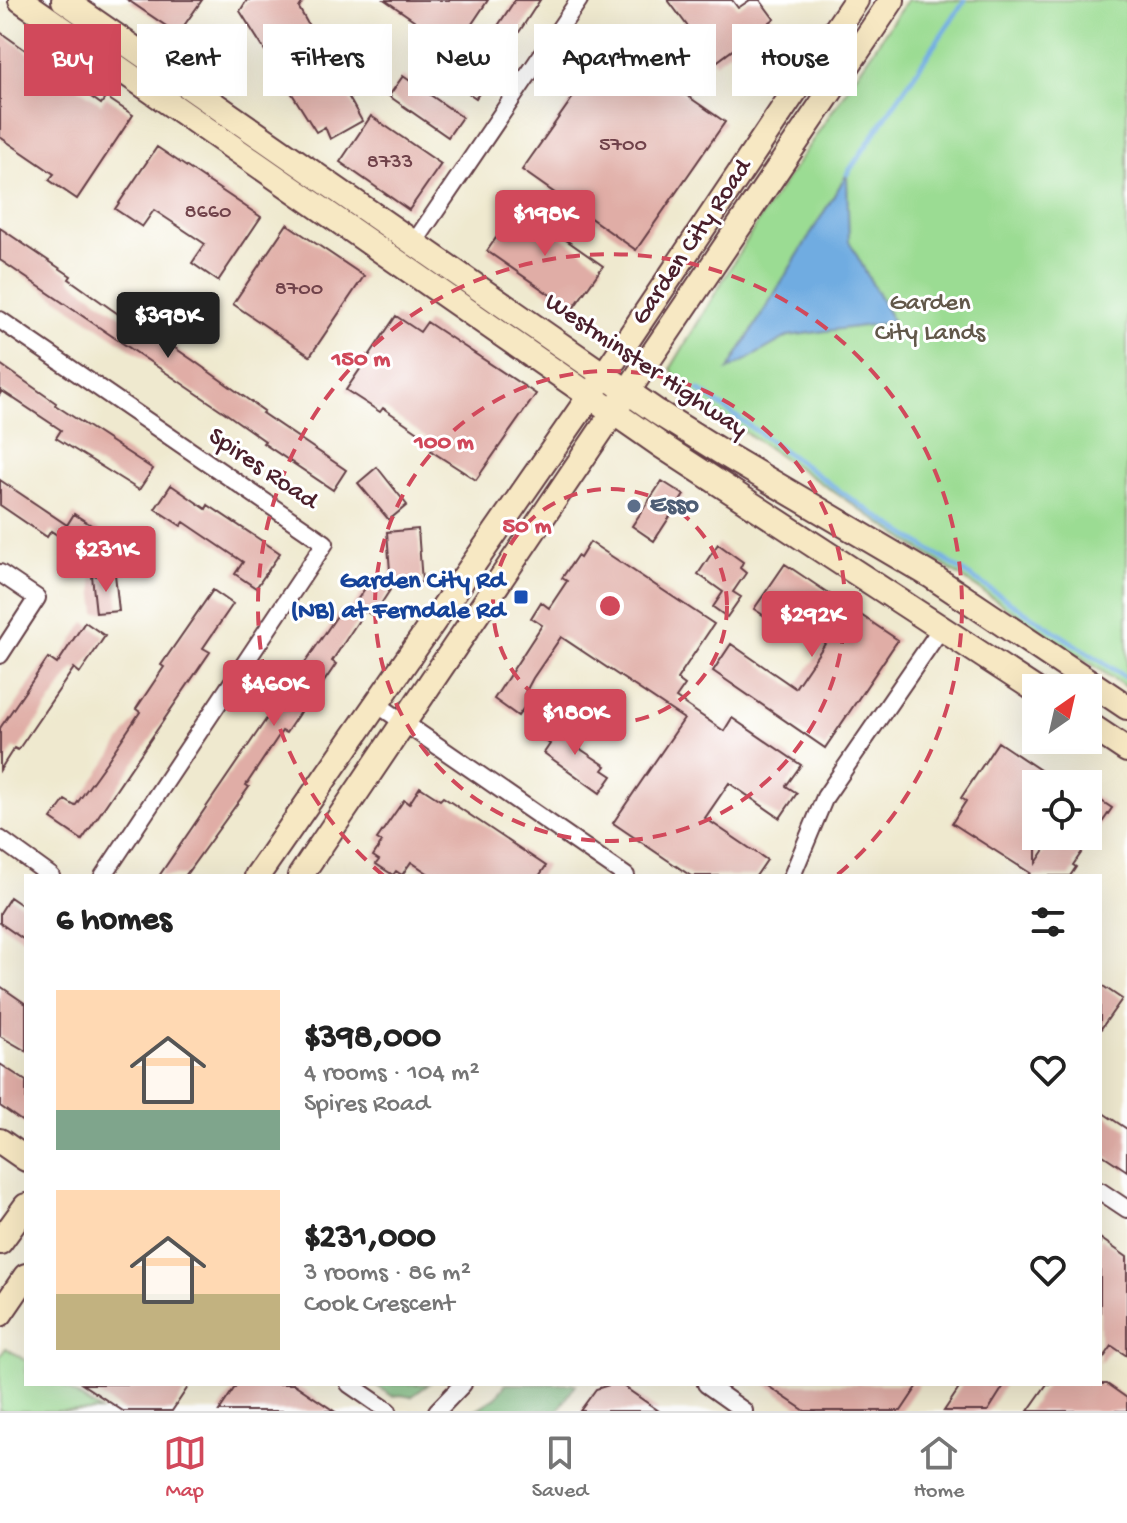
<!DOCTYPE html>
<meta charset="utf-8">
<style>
body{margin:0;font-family:"Gochi Hand",sans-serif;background:#f2f2f2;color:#222;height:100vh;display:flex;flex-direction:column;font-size:30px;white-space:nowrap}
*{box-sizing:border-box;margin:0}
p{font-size:26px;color:#767676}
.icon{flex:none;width:44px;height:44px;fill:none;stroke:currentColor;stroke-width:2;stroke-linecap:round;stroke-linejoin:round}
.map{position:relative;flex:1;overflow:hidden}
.sheet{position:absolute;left:24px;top:874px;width:1078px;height:512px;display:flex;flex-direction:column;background:#fff;border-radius:0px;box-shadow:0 8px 32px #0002}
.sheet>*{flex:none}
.top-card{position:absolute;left:24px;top:24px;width:1080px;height:72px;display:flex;gap:16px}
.needle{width:52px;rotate:34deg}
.tools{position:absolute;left:1022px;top:674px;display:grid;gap:16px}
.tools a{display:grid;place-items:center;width:80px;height:80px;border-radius:0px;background:#fff;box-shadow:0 8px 32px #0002;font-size:40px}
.price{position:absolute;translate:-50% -68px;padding:0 18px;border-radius:8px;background:#d1495b;color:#fff;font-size:26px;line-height:52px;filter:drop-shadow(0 2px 4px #0008)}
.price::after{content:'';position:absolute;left:50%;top:48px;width:24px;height:18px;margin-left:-12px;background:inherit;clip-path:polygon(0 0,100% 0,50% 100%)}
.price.current{background:#222;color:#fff}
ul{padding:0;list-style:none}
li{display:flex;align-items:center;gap:24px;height:200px;padding:0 32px}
li span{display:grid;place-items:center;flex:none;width:224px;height:160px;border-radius:0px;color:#555}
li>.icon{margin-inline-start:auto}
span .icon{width:96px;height:96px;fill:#fffc;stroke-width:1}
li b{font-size:34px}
h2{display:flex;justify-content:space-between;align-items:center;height:96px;padding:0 32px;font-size:34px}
.tag{padding:0 28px;border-radius:0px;background:#fff;box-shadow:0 8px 32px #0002;font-size:28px;line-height:72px}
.tag.current{background:#d1495b;color:#fff}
.tabs{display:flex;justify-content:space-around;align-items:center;height:112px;border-top:2px solid #e0e0e0;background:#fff;font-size:22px;color:#767676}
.tabs a{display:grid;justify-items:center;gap:4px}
.tabs .current{color:#d1495b}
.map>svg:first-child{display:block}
.green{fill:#9bdc93;stroke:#727e5f;stroke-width:2}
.forest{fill:#7cbc7d;stroke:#636e54;stroke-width:2}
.water{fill:#6face1;stroke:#5c6686;stroke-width:2}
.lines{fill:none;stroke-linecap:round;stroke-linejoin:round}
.stream{stroke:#6face1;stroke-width:5}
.building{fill:#e0ada6}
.street-casing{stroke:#633d44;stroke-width:20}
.secondary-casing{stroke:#633d44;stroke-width:28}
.street{stroke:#fff;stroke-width:16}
.secondary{stroke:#f7e8c3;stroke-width:24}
.ring{fill:none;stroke:#d1495b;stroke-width:4;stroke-dasharray:14 10}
.service-dot{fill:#5c6f8a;stroke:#fff;stroke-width:3}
.transit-dot{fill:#1a4fb4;stroke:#fff;stroke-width:3}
.labels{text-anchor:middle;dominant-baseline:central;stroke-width:6;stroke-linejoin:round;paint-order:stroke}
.number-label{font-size:22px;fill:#70424a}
.street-label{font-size:26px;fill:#4a1f2b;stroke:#fff}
.park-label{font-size:26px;fill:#62584a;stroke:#fff}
.service-label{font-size:26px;font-weight:bold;fill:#4e5e75;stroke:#fff;text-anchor:start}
.transit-label{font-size:26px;font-weight:bold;fill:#164399;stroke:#fff;text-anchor:end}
.centre{fill:#d1495b;stroke:#fff;stroke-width:4}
.ring-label{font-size:24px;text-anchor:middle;font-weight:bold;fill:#d1495b;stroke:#fff;stroke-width:6;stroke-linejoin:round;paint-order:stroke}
</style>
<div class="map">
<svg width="1127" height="1411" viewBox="0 0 1127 1411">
<rect width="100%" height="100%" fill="#fff"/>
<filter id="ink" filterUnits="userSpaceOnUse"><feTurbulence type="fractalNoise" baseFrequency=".0125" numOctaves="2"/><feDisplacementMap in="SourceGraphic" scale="16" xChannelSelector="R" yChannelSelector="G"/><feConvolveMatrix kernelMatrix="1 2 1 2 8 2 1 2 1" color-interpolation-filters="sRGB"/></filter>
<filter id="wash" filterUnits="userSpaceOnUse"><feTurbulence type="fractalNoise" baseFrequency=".006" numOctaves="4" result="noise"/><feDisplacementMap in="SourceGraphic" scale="32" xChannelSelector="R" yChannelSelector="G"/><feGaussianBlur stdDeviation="1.8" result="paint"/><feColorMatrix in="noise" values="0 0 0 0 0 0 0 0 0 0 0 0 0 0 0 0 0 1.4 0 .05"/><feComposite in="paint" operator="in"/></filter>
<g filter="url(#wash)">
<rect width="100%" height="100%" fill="#efe9cf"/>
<path class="green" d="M907,0H1127V688L680,389L671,368L757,223Z
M6,1348L26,1361V1384H60L100,1411H0V1356Z"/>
<path class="forest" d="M374,1384H429L411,1397L401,1395L392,1396Z
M506,1384H576L558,1411H474L496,1397Z"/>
<path class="water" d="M847,174L849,241L893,322L789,336L728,370Z"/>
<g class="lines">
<path class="stream" d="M847,174L965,0
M699,390L851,499L1127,678"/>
</g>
<g id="blocks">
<path class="building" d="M128,0H202L178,34Z
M247,0H304L299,8L362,121L330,139L325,127L316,132L240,11Z
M385,0H488L439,73L414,57L431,32Z
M515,0H540L476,98L458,86Z
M668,0H732L738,8L750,0H760L774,19L715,63Z
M0,32L101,104L106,97L133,115L77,199L49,180L54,174L0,137Z
M611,43L725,122L636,250L522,170Z
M403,76L462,117L448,137L389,96Z
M371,116L441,164L409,210L340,162Z
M157,147L261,217L218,281L192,263L205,244L154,210L142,227L115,209Z
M518,206L603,266L572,310L487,251Z
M287,224L364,276L310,356L233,304Z
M0,228L71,276L69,279L111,309L164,345L166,342L194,361L264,411L262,413L346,470L333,490L263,443L265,441L224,412L0,260Z
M396,316L420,332L427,322L536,394L476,480L431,451L436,444L383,408L380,412L346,390Z
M0,364L56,403L55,405L153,469L139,490L56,438L61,430L2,391L0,394Z
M377,467L407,505L389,520L358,483Z
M0,480L67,525L74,514L114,540L99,563L51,531L47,537L0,505Z
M662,481L684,495L654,541L632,526Z
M171,485L206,509L208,505L280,553L256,588L235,574L243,562L184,522L181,526L155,509Z
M418,529L422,582L391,584L387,532Z
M590,542L714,624L677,679L685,685L676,698L724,731L732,718L801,765L786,786L797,793L780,818L729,783L705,818L767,860L756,876H691L613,823L684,719L561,637L533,678L524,695L530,699L518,716L494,699L542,625L531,618L541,602L549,608L567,581L562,578L577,556L580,558Z
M718,544L743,562L740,568L746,573L733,592L741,597L727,617L713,607L723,592L698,574Z
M785,564L898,640L825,748L713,671L731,644L795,688L833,632L811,617L796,637L754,609Z
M115,574L119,611L96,613L92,576Z
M374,575L392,587L373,616L365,611L332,661L336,664L317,692L314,691L286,733L282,731L246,785L249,787L185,876H159L341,610L347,615Z
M213,590L233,604L203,648L210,652L82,840L51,819L65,800L75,806L108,760L140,712L136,709L164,667L161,665Z
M85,622L105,636L80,673L74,668L18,750L14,748L0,770V728L48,658L57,664Z
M557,720L582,738L576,746L606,766L603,770L612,776L600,793L544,753L550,744L543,739Z
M998,742L1061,784H1036V863L1054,836H1088V792L1112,808L1073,865L1076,867L1070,876H1027L1030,873L952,823L966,801L961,798Z
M420,787L440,800L443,797L546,866L539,876H432L411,862L402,875L396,871L393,875L376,864L379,860L373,856L382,842L377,839L404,800L409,804Z
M10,897L26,908V941L0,923V913Z
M1100,984L1122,999L1100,1030Z
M0,986L26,1004V1051L0,1036Z
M0,1064L26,1081V1124L0,1106Z
M1100,1111L1127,1129V1171L1100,1153Z
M1100,1238L1127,1257V1356L1112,1346L1100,1363Z
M82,1384H190L172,1411H123Z
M237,1384H294L334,1411H219Z
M612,1384H620L659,1411H580L596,1389Z
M765,1384H919L901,1411H805Z
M962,1384H1005L988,1411H944Z
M1047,1384H1107L1127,1398V1411H1028Z"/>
</g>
</g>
<g filter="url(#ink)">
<use href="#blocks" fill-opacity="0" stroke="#633d44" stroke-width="2"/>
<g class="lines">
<defs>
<path id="street" d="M414,243L579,0
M0,320L325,543L103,876
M0,573L37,598L0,655
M377,704L626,876
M0,839L51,876
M792,876L825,797L942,627
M1100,1191L1127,1209
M349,1384L388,1411
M706,1384L744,1411
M437,1411L463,1384"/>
<path id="secondary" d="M21,0L662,446L1036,690
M64,0L657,412L726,455L933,577L1127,707
M1088,724L1127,750
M257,876L590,396L856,0
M300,876L892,0
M0,1141L26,1159
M0,1242L26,1206
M0,1314L26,1276"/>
</defs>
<use href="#street" class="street-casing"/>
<use href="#secondary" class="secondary-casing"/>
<use href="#street" class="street"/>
<use href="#secondary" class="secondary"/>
</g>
</g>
<g class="ring">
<circle cx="610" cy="606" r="117"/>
<circle cx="610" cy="606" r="235"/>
<path d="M384 876A352 352 0 1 1 836 876"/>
</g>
<circle class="service-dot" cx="634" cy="506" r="8"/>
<rect class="transit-dot" x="513" y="589" width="16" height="16" rx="4"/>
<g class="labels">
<g class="number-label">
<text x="623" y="146">5700</text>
<text x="390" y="163">8733</text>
<text x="208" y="213">8660</text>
<text x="299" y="290">8700</text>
</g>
<g class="street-label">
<text transform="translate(693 243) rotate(-56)">Garden City Road</text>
<text transform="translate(645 367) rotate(34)">Westminster Highway</text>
<text transform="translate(262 470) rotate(34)">Spires Road</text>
</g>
<g class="park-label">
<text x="930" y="304">Garden<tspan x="930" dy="30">City Lands</tspan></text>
</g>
<g class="service-label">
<text x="650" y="506">Esso</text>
</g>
<g class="transit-label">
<text x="505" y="582">Garden City Rd<tspan x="505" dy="30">(NB) at Ferndale Rd</tspan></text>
</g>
</g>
<circle cx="610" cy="606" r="12" class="centre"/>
<g class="ring-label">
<text x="361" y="365">150 m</text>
<text x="444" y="448">100 m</text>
<text x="527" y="532">50 m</text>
</g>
</svg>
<div class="tools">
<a><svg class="needle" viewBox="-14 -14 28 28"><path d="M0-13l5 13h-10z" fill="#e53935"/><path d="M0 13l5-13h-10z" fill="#767676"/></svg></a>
<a><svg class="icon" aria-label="locate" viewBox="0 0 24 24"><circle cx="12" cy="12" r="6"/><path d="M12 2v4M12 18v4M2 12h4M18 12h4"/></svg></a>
</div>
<b class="price" style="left:545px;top:258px">$198K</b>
<b class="price current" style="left:168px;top:360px">$398K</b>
<b class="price" style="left:106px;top:594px">$231K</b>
<b class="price" style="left:812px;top:659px">$292K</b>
<b class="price" style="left:274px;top:728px">$460K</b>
<b class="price" style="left:575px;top:757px">$180K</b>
<div class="top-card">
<a class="tag current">Buy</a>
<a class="tag">Rent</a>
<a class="tag">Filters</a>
<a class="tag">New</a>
<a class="tag">Apartment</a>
<a class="tag">House</a>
</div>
<section class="sheet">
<h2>6 homes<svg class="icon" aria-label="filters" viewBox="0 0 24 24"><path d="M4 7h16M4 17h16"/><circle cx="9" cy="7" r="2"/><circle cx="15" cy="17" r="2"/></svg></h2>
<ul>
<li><span style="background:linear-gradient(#ffd9b3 75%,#7fa58c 0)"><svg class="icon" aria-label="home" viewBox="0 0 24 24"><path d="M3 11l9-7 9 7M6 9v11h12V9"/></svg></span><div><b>$398,000</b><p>4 rooms · 104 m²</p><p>Spires Road</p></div><svg class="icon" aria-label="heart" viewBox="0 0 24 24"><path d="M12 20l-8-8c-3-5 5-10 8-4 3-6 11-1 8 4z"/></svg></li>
<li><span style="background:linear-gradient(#ffd9b3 65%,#c2b280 0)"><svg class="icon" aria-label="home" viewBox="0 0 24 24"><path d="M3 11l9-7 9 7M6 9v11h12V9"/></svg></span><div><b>$231,000</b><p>3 rooms · 86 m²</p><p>Cook Crescent</p></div><svg class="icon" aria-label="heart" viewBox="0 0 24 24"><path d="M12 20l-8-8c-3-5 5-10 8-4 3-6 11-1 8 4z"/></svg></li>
</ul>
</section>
</div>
<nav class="tabs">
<a class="current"><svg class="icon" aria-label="map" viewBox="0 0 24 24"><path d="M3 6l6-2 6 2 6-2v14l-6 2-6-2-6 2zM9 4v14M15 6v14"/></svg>Map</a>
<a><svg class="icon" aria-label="saved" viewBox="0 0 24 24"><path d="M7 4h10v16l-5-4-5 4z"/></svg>Saved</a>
<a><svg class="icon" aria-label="home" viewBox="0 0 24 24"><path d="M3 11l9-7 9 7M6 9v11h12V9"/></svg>Home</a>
</nav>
